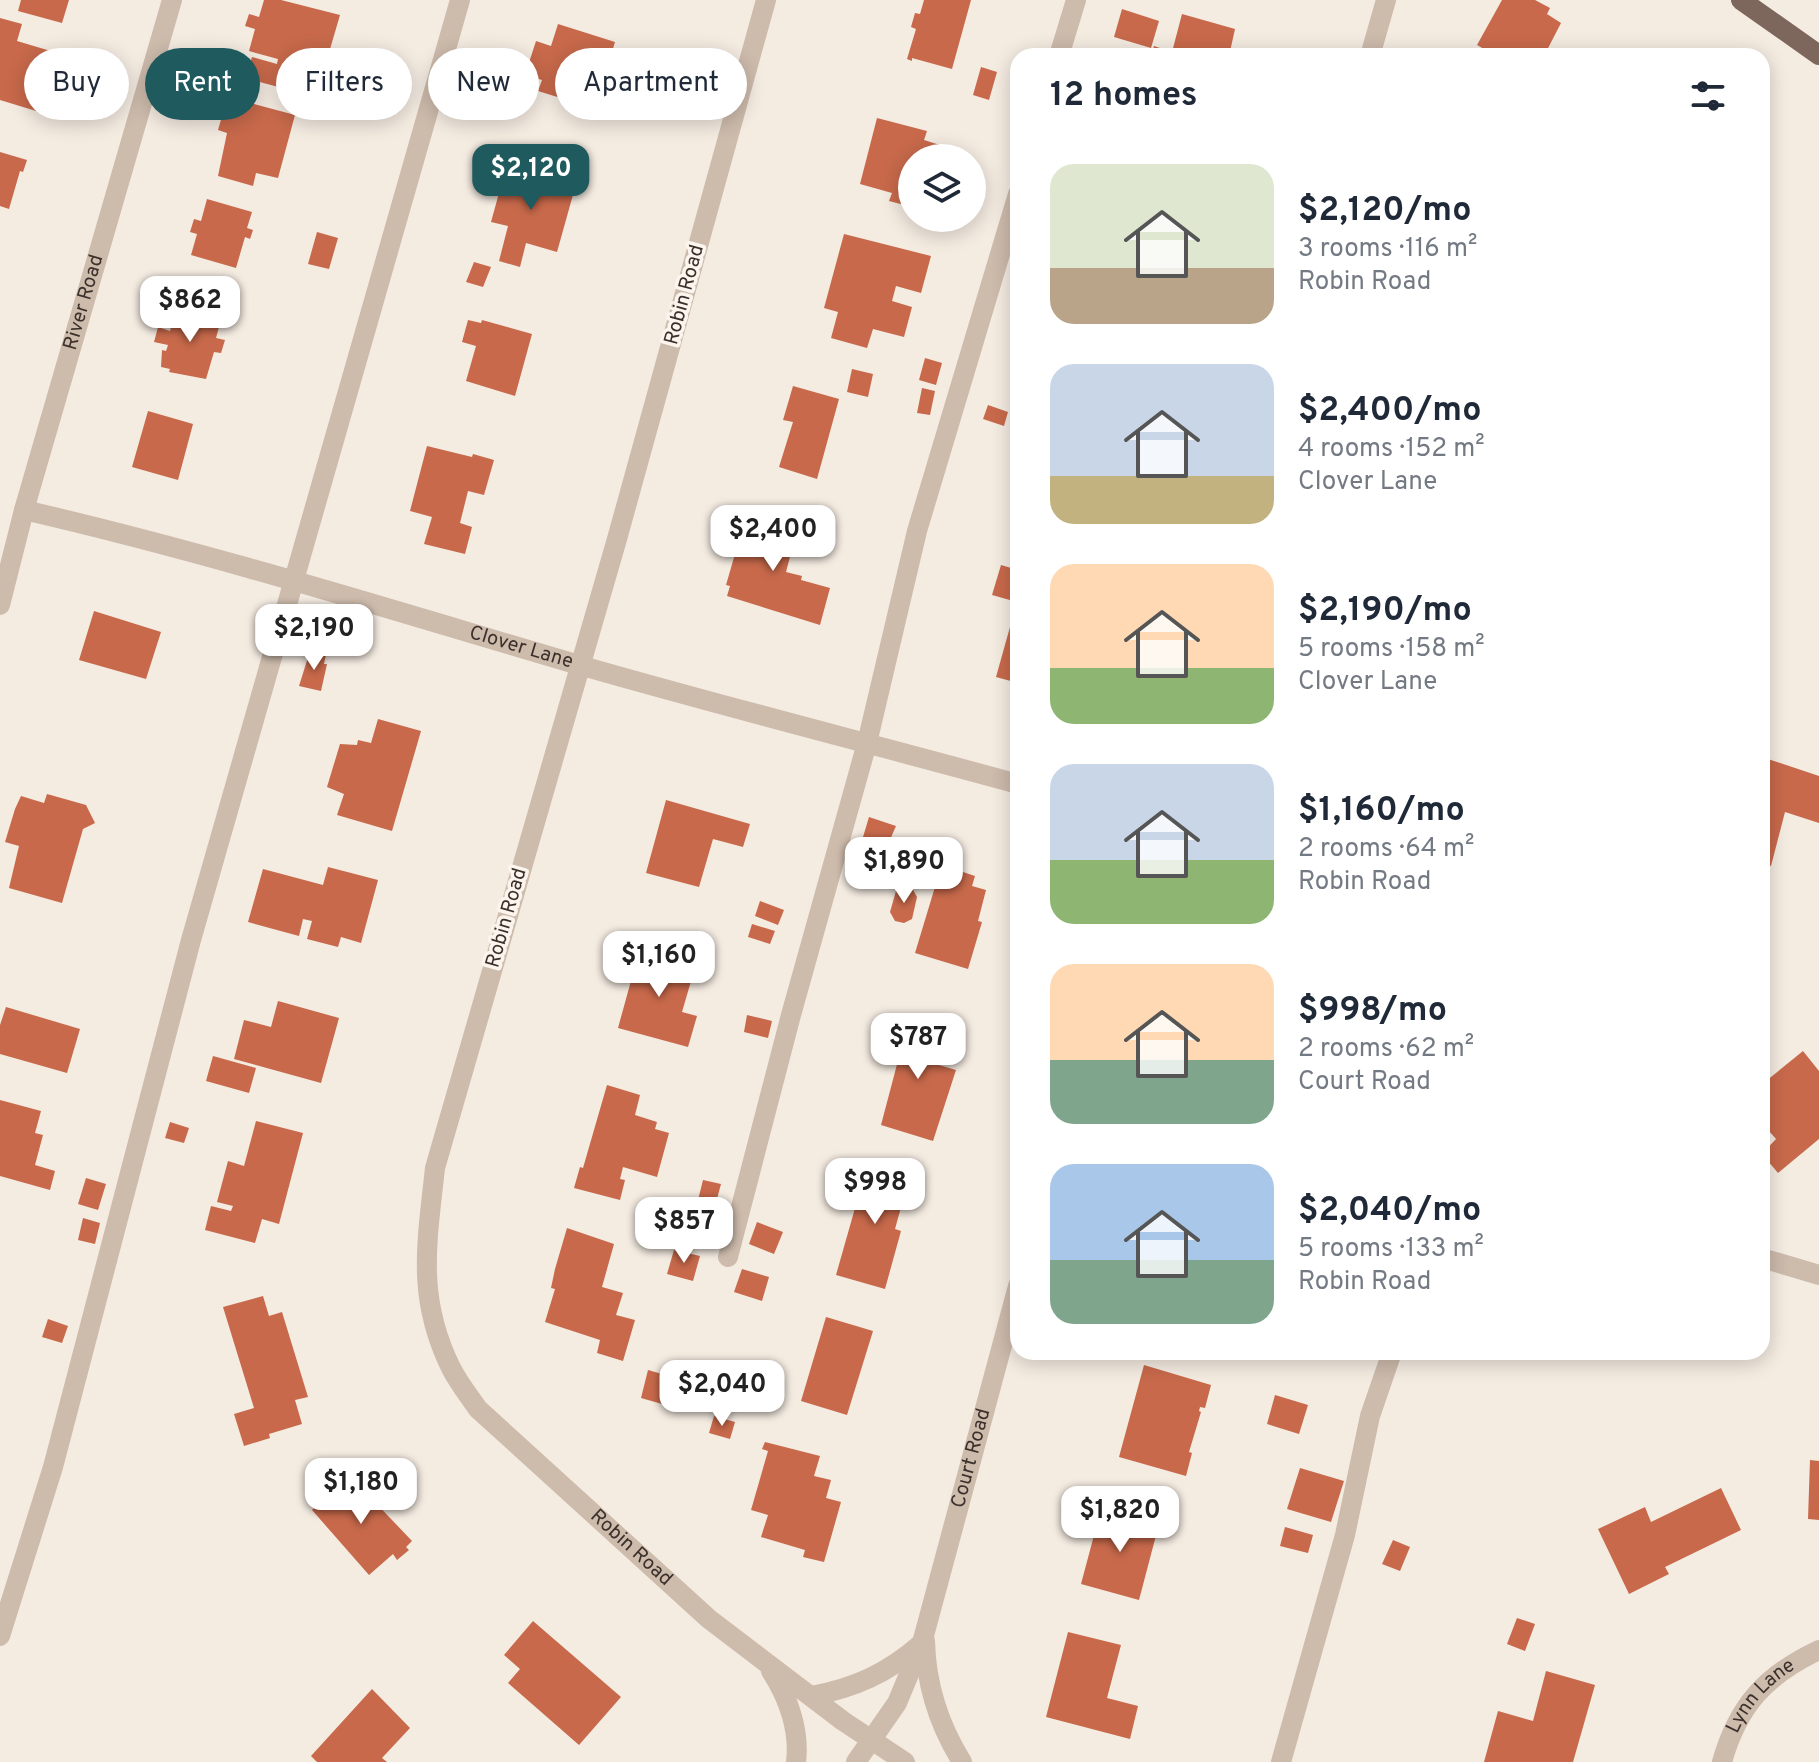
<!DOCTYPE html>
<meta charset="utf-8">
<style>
body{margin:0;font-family:Overpass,sans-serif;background:#f2f2f3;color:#1f2937;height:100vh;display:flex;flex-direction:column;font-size:30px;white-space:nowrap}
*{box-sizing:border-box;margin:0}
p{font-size:26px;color:#747a83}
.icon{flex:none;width:44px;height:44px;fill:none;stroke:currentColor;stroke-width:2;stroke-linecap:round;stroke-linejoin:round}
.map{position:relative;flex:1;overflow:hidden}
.drawer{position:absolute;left:1010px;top:48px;width:760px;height:1312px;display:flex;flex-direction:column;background:#fff;border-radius:24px;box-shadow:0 4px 20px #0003}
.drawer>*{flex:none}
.hud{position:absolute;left:24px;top:48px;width:760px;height:72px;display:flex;gap:16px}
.fabs{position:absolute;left:898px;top:144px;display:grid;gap:16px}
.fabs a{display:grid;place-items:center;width:88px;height:88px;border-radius:50%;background:#fff;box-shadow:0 4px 20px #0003;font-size:40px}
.price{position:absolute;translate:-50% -68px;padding:0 18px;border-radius:16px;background:#fff;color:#222;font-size:26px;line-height:52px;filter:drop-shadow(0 2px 4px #0008)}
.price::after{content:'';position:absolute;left:50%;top:48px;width:24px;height:18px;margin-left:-12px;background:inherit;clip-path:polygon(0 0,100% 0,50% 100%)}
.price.on{background:#1f5a5e;color:#fff}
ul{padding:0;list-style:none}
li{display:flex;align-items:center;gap:24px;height:200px;padding:0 40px}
li span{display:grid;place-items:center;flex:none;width:224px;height:160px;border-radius:24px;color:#555}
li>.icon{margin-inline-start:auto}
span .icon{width:96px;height:96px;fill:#fffc;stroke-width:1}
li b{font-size:34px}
h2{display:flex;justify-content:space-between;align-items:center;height:96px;padding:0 40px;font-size:34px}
.tag{padding:0 28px;border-radius:36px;background:#fff;box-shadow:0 4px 20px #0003;font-size:28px;line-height:72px}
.tag.on{background:#1f5a5e;color:#fff}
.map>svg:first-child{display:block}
.building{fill:#c8694b}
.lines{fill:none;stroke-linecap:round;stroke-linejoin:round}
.minor{stroke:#cdbbac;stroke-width:20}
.major{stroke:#7d675c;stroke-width:20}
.labels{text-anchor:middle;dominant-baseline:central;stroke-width:7;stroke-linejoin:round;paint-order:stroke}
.street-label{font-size:20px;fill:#3b302b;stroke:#fbf5ee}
</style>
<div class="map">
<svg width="1819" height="1762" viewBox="0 0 1819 1762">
<rect width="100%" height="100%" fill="#f4ebe1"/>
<path class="building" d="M21,0H69L62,23L18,11Z
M264,0H281L340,15L323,73L301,67L299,74L292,71L286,89L245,78L252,57L277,64L278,59L249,51L255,29L245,26L249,14L259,17Z
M924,0H971L952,69L912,58V61L907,59L916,29L911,27L915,13L920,14Z
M1502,0H1535L1550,8L1547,14L1561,23L1544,56H1496L1477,45Z
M1122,9L1159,21L1151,48L1114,37Z
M1182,14L1235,29L1229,56H1151L1154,46L1172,52Z
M0,18L22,24L17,41L54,52L36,111L0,100Z
M558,24L615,42L609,62L617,64L609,89L603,87L596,109L538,91L542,80L525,75L536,41L551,46Z
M981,67L997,72L989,100L973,95Z
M332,78L350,84L343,102L327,96Z
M353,84L375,91L370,108L348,101Z
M383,86L400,91L395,113L378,109Z
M236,99L295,115L278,178L256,173L253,186L218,176L227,133L218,130L222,116L231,118Z
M877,118L927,131L924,140L940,145L937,158H912V207L889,201L892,193L860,184Z
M0,152L27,160L23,172L20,171L9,209L0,206Z
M507,164L576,184L557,252L526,243L520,267L499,261L508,226L491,222Z
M207,199L252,212L247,228L253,230L250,239L245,237L236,268L191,255L197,234L190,232L194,219L201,221Z
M317,232L338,238L329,269L308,264Z
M844,234L931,256L921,293L896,286L892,301L912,307L904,337L873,329L867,348L831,338L838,312L824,308Z
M474,262L491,267L483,287L466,282Z
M175,309L191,311V315L205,319L206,315L212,317L211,321L220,323L216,338L225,340L221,353L214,352L206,379L169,372L170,369L161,367L162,350L166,351L168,345L154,342L158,327L170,331Z
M468,320L481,323L482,320L532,334L515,396L466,381L476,346L462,342Z
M925,358L942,363L936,385L919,380Z
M852,369L873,374L868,397L847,392Z
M793,386L839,399L817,479L779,467L793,422L783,420Z
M922,388L935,391L930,415L917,413Z
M988,405L1008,412L1004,426L983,419Z
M148,411L193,424L178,480L132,467Z
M427,446L472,457L473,454L494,460L484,495L468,491L460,523L472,527L465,554L424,544L432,517L410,511Z
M746,516L797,530L786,572L802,576L801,580L830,588L820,625L727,596L730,586L726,585Z
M1001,565L1018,570V683L996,677L1017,602L992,595Z
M94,611L161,632L146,679L79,660Z
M310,651L326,654L324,664H327L321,691L299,686Z
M378,719L421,731L392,831L337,815L344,794L327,787L340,744L357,745L358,740L371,743Z
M1762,757L1819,776V823L1785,812L1771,866L1762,863Z
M47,794L86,805L95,823L83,829L62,903L9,888L19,846L5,842L15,809L21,796L44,803Z
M666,800L750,824L743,847L713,839L699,887L646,873Z
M869,817L896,826L886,849L879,846L881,843L863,837Z
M328,867L378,880L361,943L341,937L338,947L307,939L312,921L303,919L299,936L248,922L263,869L323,885Z
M960,871L975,876L972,886L986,890L978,921L982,922L968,969L915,953L938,877L957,882Z
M903,886L912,888L917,897L912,919L904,923L895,921L890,912L896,891Z
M760,901L784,910L778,925L755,916Z
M752,924L775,931L770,944L748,937Z
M640,948L696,964L682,1012L697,1016L688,1047L618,1028Z
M278,1001L339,1018L321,1083L234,1059L244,1020L271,1027Z
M6,1007L80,1029L67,1073L0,1054V1025Z
M747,1015L772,1021L768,1038L744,1032Z
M902,1015L943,1027L932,1063L956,1070L933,1141L881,1125L900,1053L892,1050Z
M1803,1051L1819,1071V1139L1778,1173L1762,1154L1776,1139L1762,1123V1075L1766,1081Z
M213,1056L256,1068L249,1093L206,1081Z
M607,1085L640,1095L635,1115L657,1122L655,1129L669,1133L657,1177L623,1167L620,1179L625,1180L620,1200L574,1188L580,1167L583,1168Z
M0,1100L41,1111L35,1133L43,1135L35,1165L55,1171L50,1190L0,1176Z
M256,1121L303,1133L279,1224L262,1219L255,1243L205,1230L211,1206L231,1211L233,1206L217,1202L228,1161L244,1166Z
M170,1122L189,1128L184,1143L165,1138Z
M869,1159L911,1171L895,1229L901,1231L885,1289L836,1275Z
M86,1178L106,1184L98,1210L78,1204Z
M703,1180L721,1184L714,1210L697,1204Z
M83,1218L100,1223L95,1244L78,1240Z
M757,1222L783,1232L774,1254L749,1244Z
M567,1228L614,1244L602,1287L623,1293L616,1315L635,1320L623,1361L597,1353L600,1340L545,1322L555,1289L551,1288L555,1269Z
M674,1250L700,1256L693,1281L667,1274Z
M742,1269L769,1277L762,1301L734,1292Z
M263,1296L269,1316L282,1312L308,1397L295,1400L302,1424L269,1434L270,1438L244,1446L234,1414L254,1408L223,1307Z
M826,1317L873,1331L847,1415L801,1401Z
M48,1319L68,1326L62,1343L42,1337Z
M1144,1365L1211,1385L1205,1408L1200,1407L1199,1411L1201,1412L1189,1452L1192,1453L1186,1476L1119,1457Z
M648,1370L669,1376L662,1404L641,1398Z
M1275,1395L1308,1405L1299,1434L1267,1424Z
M714,1416L735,1422L730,1439L709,1433Z
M765,1442L820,1456L814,1476L831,1480L826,1498L841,1502L824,1562L803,1557L805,1550L761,1537L768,1515L751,1510L768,1451L762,1449Z
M1810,1460L1819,1461V1520L1808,1519Z
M1300,1468L1344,1481L1331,1522L1287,1509Z
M351,1477L412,1541L406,1547L409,1550L397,1560L393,1554L369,1575L312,1510L317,1505L316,1504L320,1500L322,1502L331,1495L326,1489L337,1480L341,1485Z
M1721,1488L1741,1530L1665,1567L1669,1574L1629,1594L1598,1529L1645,1507L1651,1522Z
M1101,1509L1159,1524L1139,1600L1081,1584Z
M1285,1527L1313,1535L1308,1553L1280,1546Z
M1393,1540L1410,1547L1400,1571L1382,1564Z
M1517,1618L1535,1624L1525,1651L1507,1644Z
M533,1621L621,1697L579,1745L508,1683L520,1669L504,1655Z
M1068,1632L1121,1645L1107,1698L1138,1706L1130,1739L1046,1717Z
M1546,1671L1595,1685L1573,1762H1484L1498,1711L1533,1721Z
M372,1689L410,1728L382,1758L387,1762H317L311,1756Z"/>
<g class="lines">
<g class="minor">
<path id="s1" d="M766,0L617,539L435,1168C427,1243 416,1297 451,1368C458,1382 469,1396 478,1409L709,1619L843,1721L905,1762"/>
<path d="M1059,56L1076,0"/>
<path d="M1370,56L1386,0"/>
<path id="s2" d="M24,510C211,553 395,611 579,665C725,707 872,744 1018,784"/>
<path id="s3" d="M0,605L24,510L172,0"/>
<path d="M728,1257L791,1015L867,743L917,531L1018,194"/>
<path d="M1762,1258L1819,1275"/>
<path d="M0,1636L53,1467L191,940L460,0"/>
<path d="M925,1641C926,1685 939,1725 962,1762"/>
<path d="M771,1671C788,1697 800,1730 796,1762"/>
<path d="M811,1696C855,1688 888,1673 922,1643"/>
<path id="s4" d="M856,1762L897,1703L922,1643L1018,1286"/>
<path d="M1281,1762L1345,1535L1370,1416L1392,1352"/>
<path id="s5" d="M1722,1762C1738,1705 1766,1675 1819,1650"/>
</g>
<path class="major" d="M1741,0L1819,55"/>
</g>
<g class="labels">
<g class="street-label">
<text transform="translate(685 295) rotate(-75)">Robin Road</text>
<text stroke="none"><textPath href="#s3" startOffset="314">River Road</textPath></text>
<text stroke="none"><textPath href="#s2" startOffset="516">Clover Lane</textPath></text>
<text transform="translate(507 918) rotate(-74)">Robin Road</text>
<text stroke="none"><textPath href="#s4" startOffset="328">Court Road</textPath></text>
<text stroke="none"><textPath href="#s1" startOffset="1674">Robin Road</textPath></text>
<text stroke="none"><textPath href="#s5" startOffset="78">Lynn Lane</textPath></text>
</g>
</g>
</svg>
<div class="fabs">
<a><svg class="icon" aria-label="layers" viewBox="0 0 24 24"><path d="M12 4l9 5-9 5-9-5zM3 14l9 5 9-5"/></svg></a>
</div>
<b class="price on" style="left:531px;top:212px">$2,120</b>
<b class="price" style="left:190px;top:344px">$862</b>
<b class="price" style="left:773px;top:573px">$2,400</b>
<b class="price" style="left:314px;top:672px">$2,190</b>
<b class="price" style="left:904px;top:905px">$1,890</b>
<b class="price" style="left:659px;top:999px">$1,160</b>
<b class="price" style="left:918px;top:1081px">$787</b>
<b class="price" style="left:875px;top:1226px">$998</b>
<b class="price" style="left:684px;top:1265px">$857</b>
<b class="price" style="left:722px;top:1428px">$2,040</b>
<b class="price" style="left:361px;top:1526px">$1,180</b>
<b class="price" style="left:1120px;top:1554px">$1,820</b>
<div class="hud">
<a class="tag">Buy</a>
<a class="tag on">Rent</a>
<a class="tag">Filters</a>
<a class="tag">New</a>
<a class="tag">Apartment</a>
</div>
<section class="drawer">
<h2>12 homes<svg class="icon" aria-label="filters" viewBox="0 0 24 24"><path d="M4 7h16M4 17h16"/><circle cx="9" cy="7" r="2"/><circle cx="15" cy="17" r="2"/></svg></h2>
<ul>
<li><span style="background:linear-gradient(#dfe7d0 65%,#b9a48a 0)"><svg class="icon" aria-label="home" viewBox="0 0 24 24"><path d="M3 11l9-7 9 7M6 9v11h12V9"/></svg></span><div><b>$2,120/mo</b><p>3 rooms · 116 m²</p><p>Robin Road</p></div></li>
<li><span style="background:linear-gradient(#c9d6e8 70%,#c2b280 0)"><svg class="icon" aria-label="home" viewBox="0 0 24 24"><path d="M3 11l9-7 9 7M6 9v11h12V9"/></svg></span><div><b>$2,400/mo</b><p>4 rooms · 152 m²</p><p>Clover Lane</p></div></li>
<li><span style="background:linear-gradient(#ffd9b3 65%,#8fb573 0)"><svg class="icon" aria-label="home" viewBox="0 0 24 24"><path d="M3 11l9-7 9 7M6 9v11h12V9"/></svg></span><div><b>$2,190/mo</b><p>5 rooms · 158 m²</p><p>Clover Lane</p></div></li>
<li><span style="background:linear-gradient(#c9d6e8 60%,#8fb573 0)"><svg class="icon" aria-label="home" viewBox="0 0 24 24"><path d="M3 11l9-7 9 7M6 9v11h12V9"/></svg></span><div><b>$1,160/mo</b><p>2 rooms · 64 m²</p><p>Robin Road</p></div></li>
<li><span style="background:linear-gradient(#ffd9b3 60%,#7fa58c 0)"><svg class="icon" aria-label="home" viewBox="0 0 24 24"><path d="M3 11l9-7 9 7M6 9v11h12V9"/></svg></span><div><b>$998/mo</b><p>2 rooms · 62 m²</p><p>Court Road</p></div></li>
<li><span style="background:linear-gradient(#a9c7e8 60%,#7fa58c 0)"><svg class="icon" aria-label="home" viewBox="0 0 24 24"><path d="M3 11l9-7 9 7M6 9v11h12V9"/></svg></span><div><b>$2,040/mo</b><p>5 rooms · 133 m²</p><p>Robin Road</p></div></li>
</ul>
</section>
</div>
